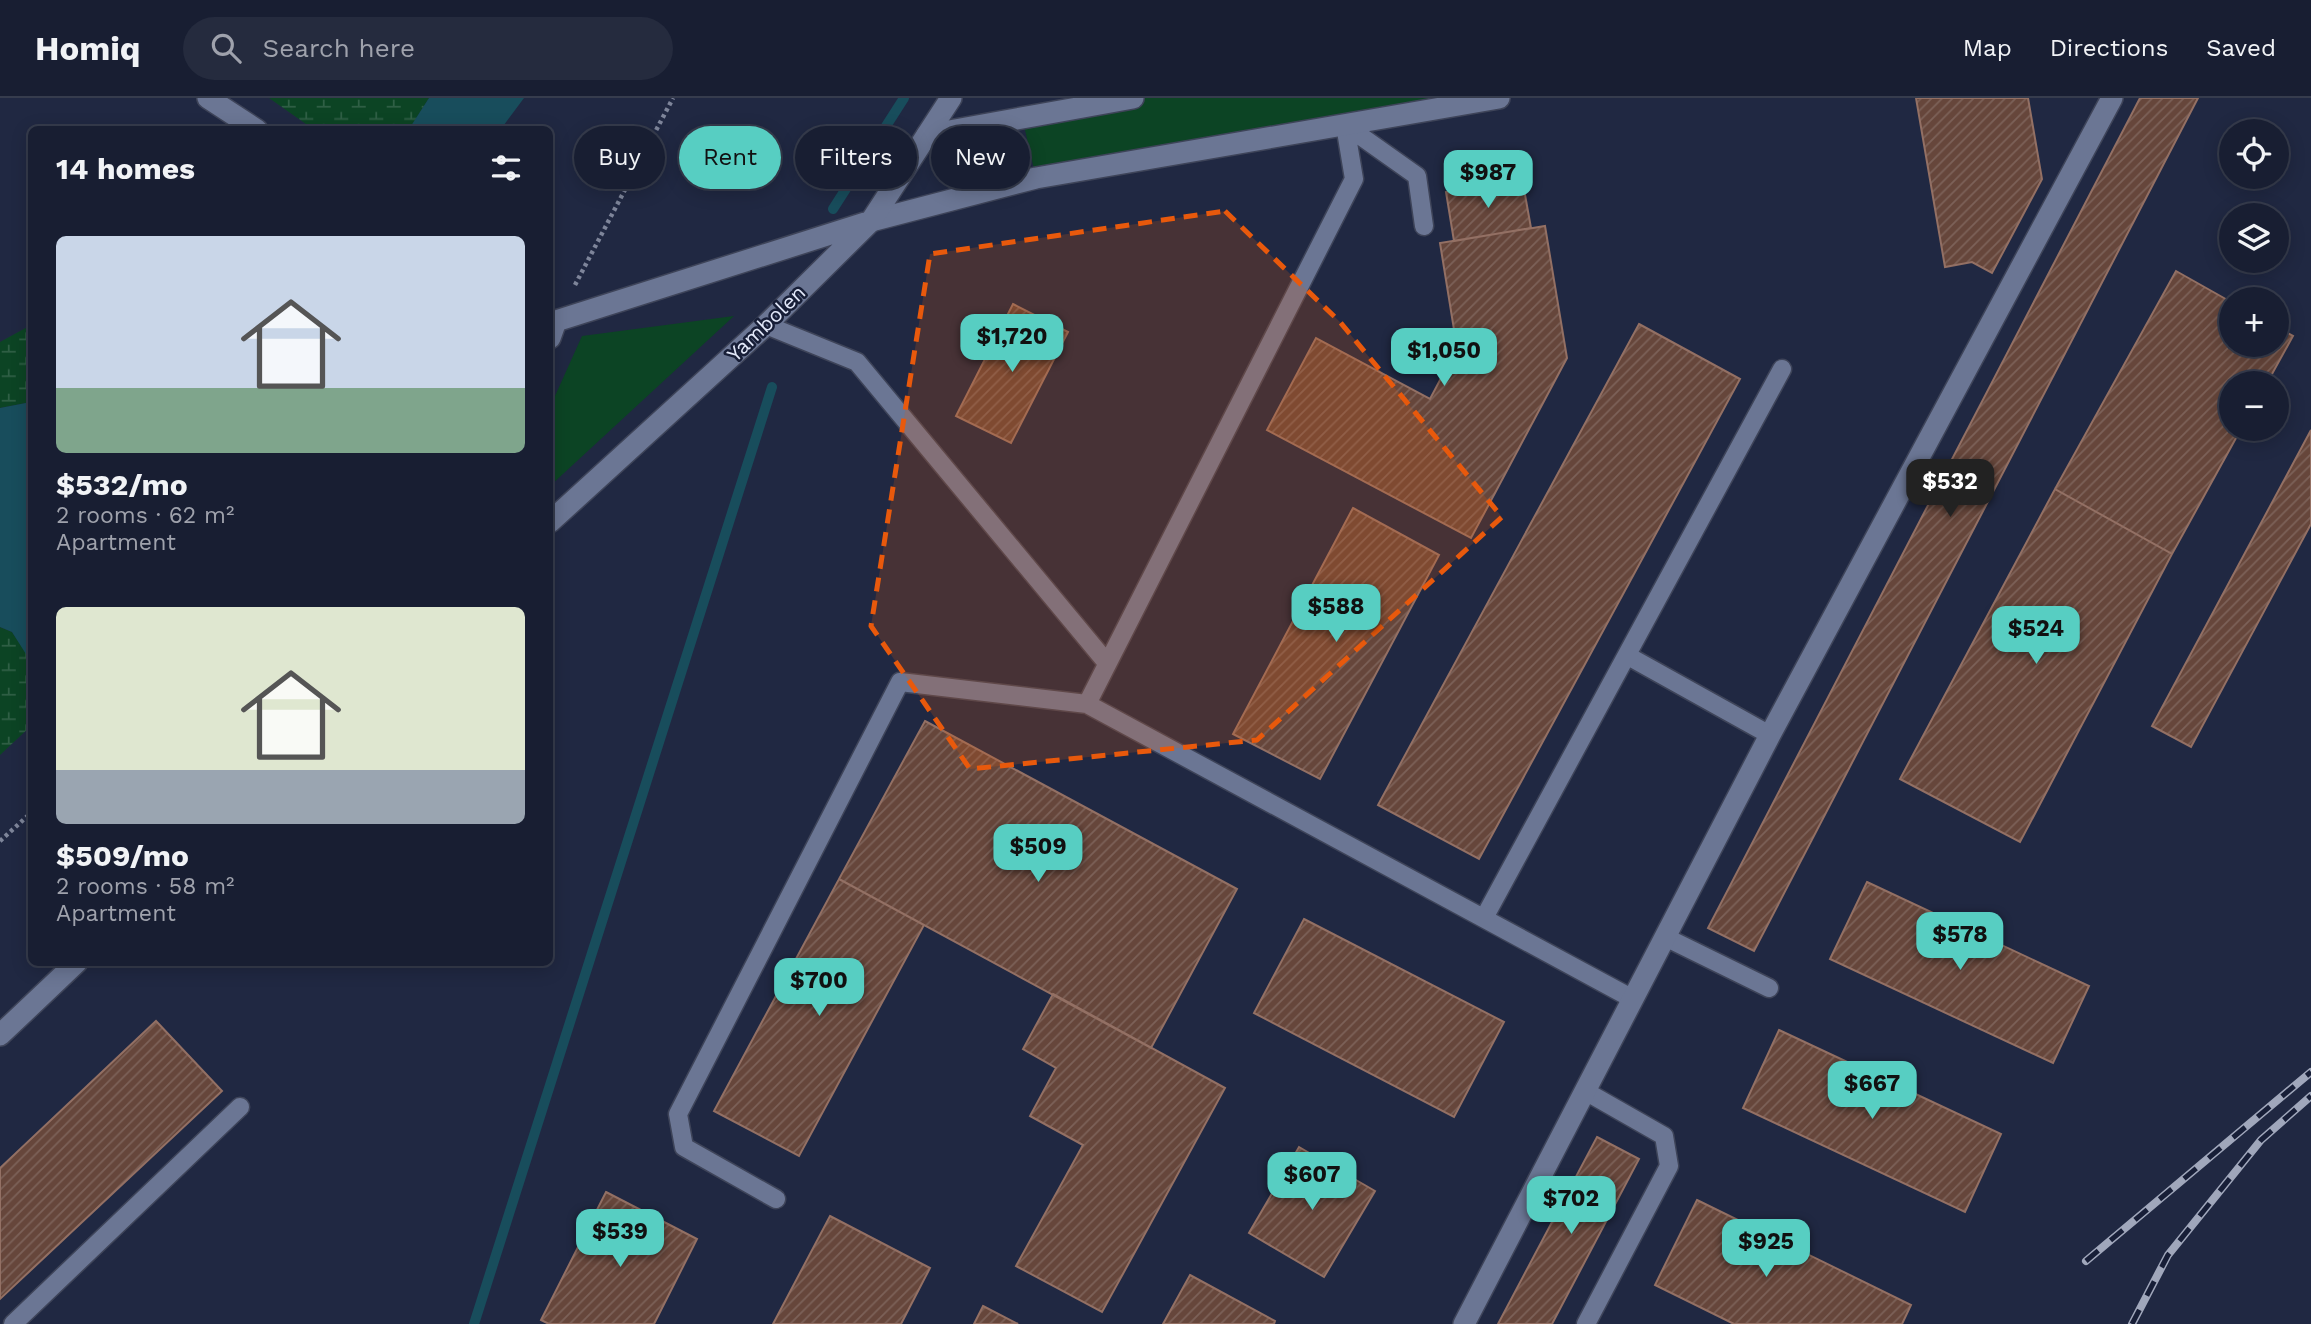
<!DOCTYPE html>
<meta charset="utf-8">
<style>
body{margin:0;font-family:"Work Sans",sans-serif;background:#252b3e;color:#f1f3f6;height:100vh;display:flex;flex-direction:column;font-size:26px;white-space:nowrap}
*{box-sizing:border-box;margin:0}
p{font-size:23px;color:#9fa2ac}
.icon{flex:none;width:38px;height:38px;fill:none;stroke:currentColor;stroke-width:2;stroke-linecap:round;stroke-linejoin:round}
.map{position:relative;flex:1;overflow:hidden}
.side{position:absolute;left:28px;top:28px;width:525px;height:840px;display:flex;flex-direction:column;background:#181e32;border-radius:10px;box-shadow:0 4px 18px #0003,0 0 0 2px #363c4d}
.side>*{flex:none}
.hud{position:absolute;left:574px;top:28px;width:665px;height:63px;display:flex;gap:14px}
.buttons{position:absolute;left:2219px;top:21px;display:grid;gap:14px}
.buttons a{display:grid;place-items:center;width:70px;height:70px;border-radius:50%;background:#181e32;box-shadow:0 4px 18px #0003,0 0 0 2px #363c4d;font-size:35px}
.price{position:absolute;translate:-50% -60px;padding:0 16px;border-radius:14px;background:#57cec2;color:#111;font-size:23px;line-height:46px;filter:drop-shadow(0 2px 4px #0008)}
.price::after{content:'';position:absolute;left:50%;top:42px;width:21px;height:16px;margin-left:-10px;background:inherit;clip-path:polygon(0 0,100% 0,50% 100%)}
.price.on{background:#222;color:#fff}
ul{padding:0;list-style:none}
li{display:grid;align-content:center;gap:14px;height:371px;padding:0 28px}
li span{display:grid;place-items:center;height:217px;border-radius:10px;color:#555}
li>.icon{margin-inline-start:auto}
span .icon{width:126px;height:126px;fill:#fffc;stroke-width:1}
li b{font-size:30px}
h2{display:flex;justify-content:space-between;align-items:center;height:84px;padding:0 28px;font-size:30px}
.tag{padding:0 24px;border-radius:32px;background:#181e32;box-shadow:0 4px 18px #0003,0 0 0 2px #363c4d;font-size:24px;line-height:63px}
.tag.on{background:#57cec2;color:#111}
header{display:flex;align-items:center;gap:42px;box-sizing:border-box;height:98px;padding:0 35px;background:#181e32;border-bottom:2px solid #363c4d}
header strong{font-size:33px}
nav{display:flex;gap:38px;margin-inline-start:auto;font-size:24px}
.search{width:490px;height:63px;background:#252b3e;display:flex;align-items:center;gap:18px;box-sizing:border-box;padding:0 24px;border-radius:38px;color:#9fa2ac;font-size:26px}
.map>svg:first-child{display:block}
.green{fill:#0c4424}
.wetland{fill:url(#wetland-marsh)}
.water{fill:#184d5c}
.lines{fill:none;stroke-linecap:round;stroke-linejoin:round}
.stream{stroke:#184d5c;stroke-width:10}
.building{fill:url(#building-hatch);stroke:#937064;stroke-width:2}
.lane-casing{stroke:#3e4459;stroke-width:21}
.street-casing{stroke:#3e4459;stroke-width:24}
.secondary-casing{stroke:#3e4459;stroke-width:24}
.path{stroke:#7e859a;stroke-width:4.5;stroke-dasharray:3.5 3.5;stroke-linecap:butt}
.lane{stroke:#6b7694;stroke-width:18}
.street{stroke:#6b7694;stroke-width:21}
.secondary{stroke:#6b7694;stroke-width:21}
.rail-casing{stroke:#a0a7bb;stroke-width:8}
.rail{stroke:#171e37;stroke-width:5;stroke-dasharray:16;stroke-linecap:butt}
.marked{fill:#e8590c;fill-opacity:0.2;stroke:#e8590c;stroke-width:5;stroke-dasharray:14 9;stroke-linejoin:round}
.labels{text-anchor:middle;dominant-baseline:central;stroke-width:5;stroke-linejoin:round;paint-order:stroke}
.street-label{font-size:21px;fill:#e2e8f9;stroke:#171e37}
</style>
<header>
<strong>Homiq</strong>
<div class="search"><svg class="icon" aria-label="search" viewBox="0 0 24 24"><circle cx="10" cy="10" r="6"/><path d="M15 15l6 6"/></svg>Search here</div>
<nav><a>Map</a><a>Directions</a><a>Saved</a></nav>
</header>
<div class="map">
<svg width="2311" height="1226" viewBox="0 0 2311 1226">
<defs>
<pattern id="wetland-marsh" width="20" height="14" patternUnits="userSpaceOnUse" patternTransform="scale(1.75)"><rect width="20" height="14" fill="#0c4424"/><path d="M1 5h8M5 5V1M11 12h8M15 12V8" fill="none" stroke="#2f5f45"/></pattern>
<pattern id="building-hatch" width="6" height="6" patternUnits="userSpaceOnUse" patternTransform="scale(1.75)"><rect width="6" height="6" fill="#66463b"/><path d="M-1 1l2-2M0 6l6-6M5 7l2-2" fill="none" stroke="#7c6158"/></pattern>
</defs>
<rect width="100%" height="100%" fill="#202842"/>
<path class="green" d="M1133,0H1499L1036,80L1022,19Z
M734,218L550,388V309L582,238Z"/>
<path class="wetland" d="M269,0H429L409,32L313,31Z
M31,227V304L0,310V244Z
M0,529L12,534L32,564L31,628L0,657Z"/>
<path class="water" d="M429,0H524L501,31H409Z
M31,304H32L31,564L12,534L0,529V310Z"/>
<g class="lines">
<path class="stream" d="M833,111L904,0
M474,1226L772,289"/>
</g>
<path class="building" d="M1916,0H2028L2042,81L1992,175L1972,164L1945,169Z
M2140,0H2198L1754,853L1708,830Z
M1522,80L1531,130L1454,143L1446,94Z
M1545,128L1567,260L1471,440L1267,332L1316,240L1430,301L1457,250L1440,145Z
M2176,173L2231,204V247H2277V229L2293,238L2267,285H2231V331H2241L2172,456L2055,391Z
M1013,206L1068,234L1011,345L956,318Z
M1639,226L1740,281L1479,761L1378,707Z
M2311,332V426L2191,649L2152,628Z
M2055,391L2172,456L2020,744L1900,681Z
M1353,410L1439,457L1320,681L1233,636Z
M925,623L1237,791L1151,950L839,781Z
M839,781L924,827L799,1058L714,1013Z
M1867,784L2089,888L2053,965L1830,861Z
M1304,821L1504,924L1454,1019L1254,915Z
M1053,896L1225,990L1102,1214L1016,1168L1083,1047L1030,1018L1056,970L1023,951Z
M156,923L222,993L0,1201V1070Z
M1779,932L2001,1036L1965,1114L1743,1010Z
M1597,1039L1639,1061L1552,1226H1498Z
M1299,1049L1375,1093L1324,1179L1249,1135Z
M606,1094L697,1141L654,1226H549L541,1222Z
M1697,1102L1911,1207L1902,1226H1734L1655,1187Z
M830,1118L930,1170L901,1226H773Z
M1190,1177L1275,1223L1274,1226H1163Z
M983,1208L1018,1226H974Z"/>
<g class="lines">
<defs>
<path id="lane" d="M766,227L857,264L1107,565
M1628,558L1770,637
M1087,606L1354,81L1345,27L1417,78L1424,128
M1484,820L1782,271
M1665,839L1769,890
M1585,993L1664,1038L1669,1068L1586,1226
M776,1101L684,1049L678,1016L900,584L1087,606L1633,901
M13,1226L240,1009"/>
<path id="street" d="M927,37L1133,0
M871,123L1036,80L1499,0
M1464,1226L1770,637L2112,0"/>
<path id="secondary" d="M208,0L257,32
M550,240L556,223L865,125
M550,424L766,227L871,123L951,0
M0,937L77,864"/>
</defs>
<use href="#lane" class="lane-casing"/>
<use href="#street" class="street-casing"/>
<use href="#secondary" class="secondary-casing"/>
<path class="path" d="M575,187L673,0
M0,743L32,714"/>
<use href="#lane" class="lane"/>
<use href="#street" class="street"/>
<use href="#secondary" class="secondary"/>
<defs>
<path id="rail" d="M2086,1163L2311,974
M2132,1226L2168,1157L2261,1042L2311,998"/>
</defs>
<use href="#rail" class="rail-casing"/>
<use href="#rail" class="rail"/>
</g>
<path class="marked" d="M1225,113L1340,224L1502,419L1257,642L970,671L871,528L930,156Z"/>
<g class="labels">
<g class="street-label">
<text transform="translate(766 225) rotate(-44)">Yambolen</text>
</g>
</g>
</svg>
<div class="buttons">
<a><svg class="icon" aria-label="locate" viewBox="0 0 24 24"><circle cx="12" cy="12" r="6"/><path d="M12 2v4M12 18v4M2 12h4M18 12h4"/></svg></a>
<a><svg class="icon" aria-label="layers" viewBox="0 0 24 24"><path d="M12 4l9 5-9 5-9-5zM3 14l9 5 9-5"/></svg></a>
<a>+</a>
<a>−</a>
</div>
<b class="price" style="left:1488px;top:112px">$987</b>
<b class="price" style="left:1012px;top:276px">$1,720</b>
<b class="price" style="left:1444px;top:290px">$1,050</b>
<b class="price on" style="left:1950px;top:421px">$532</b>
<b class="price" style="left:1336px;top:546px">$588</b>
<b class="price" style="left:2036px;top:568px">$524</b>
<b class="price" style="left:1038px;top:786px">$509</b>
<b class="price" style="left:1960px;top:874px">$578</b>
<b class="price" style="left:819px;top:920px">$700</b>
<b class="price" style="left:1872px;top:1023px">$667</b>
<b class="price" style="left:1312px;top:1114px">$607</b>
<b class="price" style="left:1571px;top:1138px">$702</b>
<b class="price" style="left:620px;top:1171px">$539</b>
<b class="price" style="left:1766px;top:1181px">$925</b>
<div class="hud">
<a class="tag">Buy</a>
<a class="tag on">Rent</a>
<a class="tag">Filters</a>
<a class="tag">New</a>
</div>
<section class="side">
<h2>14 homes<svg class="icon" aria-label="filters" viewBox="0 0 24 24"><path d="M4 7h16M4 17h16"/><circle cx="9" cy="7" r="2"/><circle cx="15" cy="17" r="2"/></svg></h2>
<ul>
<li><span style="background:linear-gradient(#c9d6e8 70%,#7fa58c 0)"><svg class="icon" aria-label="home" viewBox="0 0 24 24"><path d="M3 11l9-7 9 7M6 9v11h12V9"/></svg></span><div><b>$532/mo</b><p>2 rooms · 62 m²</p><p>Apartment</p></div></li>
<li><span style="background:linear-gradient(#dfe7d0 75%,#9aa5b1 0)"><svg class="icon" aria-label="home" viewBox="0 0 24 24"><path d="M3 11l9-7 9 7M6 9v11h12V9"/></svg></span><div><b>$509/mo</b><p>2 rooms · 58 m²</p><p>Apartment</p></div></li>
</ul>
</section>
</div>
